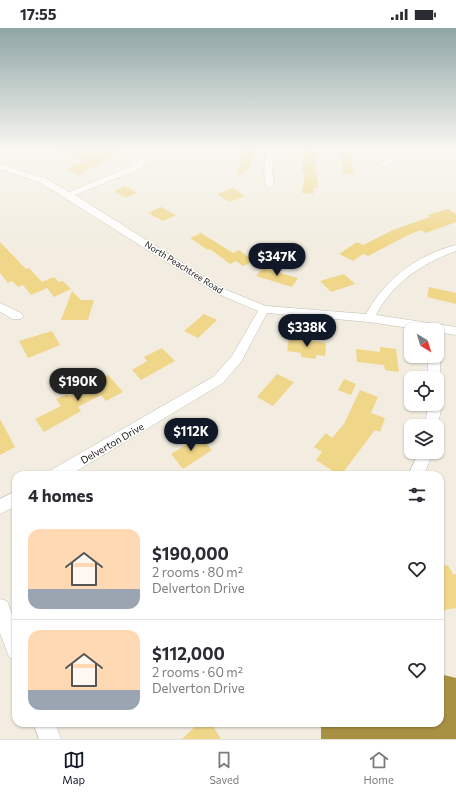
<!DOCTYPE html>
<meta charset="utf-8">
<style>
body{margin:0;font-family:Commissioner,sans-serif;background:#f7f7f7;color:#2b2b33;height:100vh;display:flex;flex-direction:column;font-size:15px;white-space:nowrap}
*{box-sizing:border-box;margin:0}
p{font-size:13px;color:#7c7c81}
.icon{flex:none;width:22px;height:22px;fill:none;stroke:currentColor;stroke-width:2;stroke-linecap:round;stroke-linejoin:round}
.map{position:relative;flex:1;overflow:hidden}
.drawer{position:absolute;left:12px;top:443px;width:432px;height:256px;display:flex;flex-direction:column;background:#fff;border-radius:12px;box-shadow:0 1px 3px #0004}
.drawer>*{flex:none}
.needle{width:26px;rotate:142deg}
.tools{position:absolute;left:404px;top:295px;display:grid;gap:8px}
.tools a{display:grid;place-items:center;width:40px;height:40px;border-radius:8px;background:#fff;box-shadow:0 1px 3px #0004;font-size:20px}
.price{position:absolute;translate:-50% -34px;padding:0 9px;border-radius:14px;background:#111827;color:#fff;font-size:13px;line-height:26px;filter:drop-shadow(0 1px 2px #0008)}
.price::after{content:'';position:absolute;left:50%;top:24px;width:12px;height:9px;margin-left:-6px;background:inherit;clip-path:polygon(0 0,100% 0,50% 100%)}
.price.active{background:#222;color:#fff}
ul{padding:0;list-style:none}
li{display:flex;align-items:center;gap:12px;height:100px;padding:0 16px}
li+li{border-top:1px solid #e1e1e2}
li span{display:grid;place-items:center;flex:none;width:112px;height:80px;border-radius:12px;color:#555}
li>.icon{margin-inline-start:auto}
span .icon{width:48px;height:48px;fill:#fffc;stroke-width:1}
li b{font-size:17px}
h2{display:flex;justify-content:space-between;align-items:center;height:48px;padding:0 16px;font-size:17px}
.status{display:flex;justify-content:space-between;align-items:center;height:28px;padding:0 20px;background:#fff;direction:ltr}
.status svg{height:11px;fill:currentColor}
.menu{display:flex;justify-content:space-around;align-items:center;height:56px;border-top:1px solid #e1e1e2;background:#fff;font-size:11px;color:#7c7c81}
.menu a{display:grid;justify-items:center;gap:2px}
.menu .active{color:#111827}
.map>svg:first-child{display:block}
.water{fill:#a99143}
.building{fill:#f0d688}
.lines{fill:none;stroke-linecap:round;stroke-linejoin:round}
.street-casing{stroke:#c2beb2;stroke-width:1}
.street{fill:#fff;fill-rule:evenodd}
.labels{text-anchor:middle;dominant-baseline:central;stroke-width:3;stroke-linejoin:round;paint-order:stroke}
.far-street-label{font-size:9px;fill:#181712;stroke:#fff}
.street-label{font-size:10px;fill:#181712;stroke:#fff}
</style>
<div class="status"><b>17:55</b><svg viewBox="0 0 49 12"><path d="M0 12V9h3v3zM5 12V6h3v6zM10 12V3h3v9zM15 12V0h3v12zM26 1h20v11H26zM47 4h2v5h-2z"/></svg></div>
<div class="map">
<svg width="456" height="711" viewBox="0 0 456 711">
<rect width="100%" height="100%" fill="#f2ede0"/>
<path class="water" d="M440,646L456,650V711H321V695H440Z"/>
<path class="building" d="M53,120H127L79,147L66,141L85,133L53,122Z
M303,120H314L318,160H314L313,166L302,165L305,144H302Z
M242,123H253L251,138L237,149Z
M350,123L354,146H343L341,127Z
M125,158L137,165L126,170L114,163Z
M233,160L245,168L229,174L217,166Z
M161,179L176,187L163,193L148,185Z
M448,181L456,186V194L426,205L421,202L408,207L368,228L363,226L353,233L339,226L357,214L363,217L393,202L430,189L428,187Z
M201,205L233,225L239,222L254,233L243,238L236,233L230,236L210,221L208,222L190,210Z
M0,214L26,241L29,240L42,254L54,249L59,254L63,253L71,261L54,269L47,260L31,267L23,257L18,259L12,253L8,255L0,245Z
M263,240L298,250L292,259L256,248Z
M344,246L355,256L331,264L320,253Z
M429,259L456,265V276L427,269Z
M72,263L81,272H94L88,292H61Z
M204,286L217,292L198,310L184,303Z
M52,303L60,317L28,330L19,313Z
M289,310L326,315L325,328L316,327V331L301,329V325L287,323Z
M380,319L396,321L399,344L385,342L384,337L357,334L356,321L380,324Z
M162,320L175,333L141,352L132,342L147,333L144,329Z
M277,346L294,354L273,378L257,369Z
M108,347L123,364L106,373L101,367L78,379L81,383L44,404L35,391L61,378L56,371L68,366L69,368Z
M344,351L356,356L351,367L338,362Z
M360,362L378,369L371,385L385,390L380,404L375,402L341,447H339L316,432L322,424L314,419L326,405L332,410L344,396Z
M0,391L15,419L0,427Z
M200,408L212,422L183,441L171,426Z
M448,537L453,546H456V580L444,582L440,573V539Z
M199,695H211L221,711H182Z"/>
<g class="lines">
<defs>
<path id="street" d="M154,120H162L140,141L75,167L224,261L266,278L366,286C385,251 417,227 456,217V223C422,235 393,255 376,287L456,299V307L437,304V302H423L369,294L267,285L241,334L223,355L70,447H48L51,442L213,349L232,328L258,283L216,265L41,155L0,141V136L47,151L69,164L134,137Z
M266,120H274L272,143L274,158L270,160L266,158L264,143Z
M416,120H426L385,138L378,136Z
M0,275L21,285L23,288L21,291H13L0,284Z
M437,324L440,328V350L437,354V350H428V328H437Z
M437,371L442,376L437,402V398H425L428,376H437Z
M419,424H433L424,447H408Z
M16,463V478L0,486V471Z
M0,571L7,573L16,597V632L9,629L0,605Z
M33,695H55L61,711H39Z"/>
</defs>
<use href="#street" class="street-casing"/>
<use href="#street" class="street"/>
</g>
<linearGradient id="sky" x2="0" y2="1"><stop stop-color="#8fa6a6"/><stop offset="0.55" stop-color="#f9f7f1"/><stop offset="1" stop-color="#f9f7f1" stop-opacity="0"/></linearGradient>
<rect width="456" height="220" fill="url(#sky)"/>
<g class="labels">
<g class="far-street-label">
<text transform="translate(184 239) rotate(32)">North Peachtree Road</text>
</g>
<g class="street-label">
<text transform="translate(112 415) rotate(-30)">Delverton Drive</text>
</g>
</g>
</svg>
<div class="tools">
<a><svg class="needle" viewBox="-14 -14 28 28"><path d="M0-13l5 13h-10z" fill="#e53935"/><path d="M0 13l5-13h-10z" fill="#7c7c81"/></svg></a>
<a><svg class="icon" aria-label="locate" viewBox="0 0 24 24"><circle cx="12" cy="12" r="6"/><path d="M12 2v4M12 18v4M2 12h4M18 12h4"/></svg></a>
<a><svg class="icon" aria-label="layers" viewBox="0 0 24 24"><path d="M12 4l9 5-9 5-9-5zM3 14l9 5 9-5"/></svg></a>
</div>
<b class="price" style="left:277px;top:249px">$347K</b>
<b class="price" style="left:307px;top:320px">$338K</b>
<b class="price active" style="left:78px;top:374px">$190K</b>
<b class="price" style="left:191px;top:424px">$112K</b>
<section class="drawer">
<h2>4 homes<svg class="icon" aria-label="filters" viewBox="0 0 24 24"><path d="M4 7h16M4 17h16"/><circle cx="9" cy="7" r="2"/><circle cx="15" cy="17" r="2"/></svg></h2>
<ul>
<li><span style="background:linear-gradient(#ffd9b3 75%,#9aa5b1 0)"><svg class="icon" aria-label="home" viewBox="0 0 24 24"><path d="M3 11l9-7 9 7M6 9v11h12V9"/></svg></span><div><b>$190,000</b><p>2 rooms · 80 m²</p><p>Delverton Drive</p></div><svg class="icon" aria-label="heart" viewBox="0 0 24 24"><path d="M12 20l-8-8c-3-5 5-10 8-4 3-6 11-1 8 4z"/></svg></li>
<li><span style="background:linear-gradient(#ffd9b3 75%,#9aa5b1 0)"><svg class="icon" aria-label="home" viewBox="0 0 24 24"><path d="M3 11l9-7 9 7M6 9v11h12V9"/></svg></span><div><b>$112,000</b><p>2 rooms · 60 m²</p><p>Delverton Drive</p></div><svg class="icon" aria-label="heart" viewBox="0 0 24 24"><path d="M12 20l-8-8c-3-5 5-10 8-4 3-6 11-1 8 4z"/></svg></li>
</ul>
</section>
</div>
<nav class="menu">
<a class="active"><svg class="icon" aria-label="map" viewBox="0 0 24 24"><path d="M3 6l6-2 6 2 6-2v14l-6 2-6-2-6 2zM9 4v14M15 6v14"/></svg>Map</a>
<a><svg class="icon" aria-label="saved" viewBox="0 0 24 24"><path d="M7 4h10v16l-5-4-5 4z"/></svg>Saved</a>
<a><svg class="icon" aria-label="home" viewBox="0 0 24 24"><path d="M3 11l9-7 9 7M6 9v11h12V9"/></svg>Home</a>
</nav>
